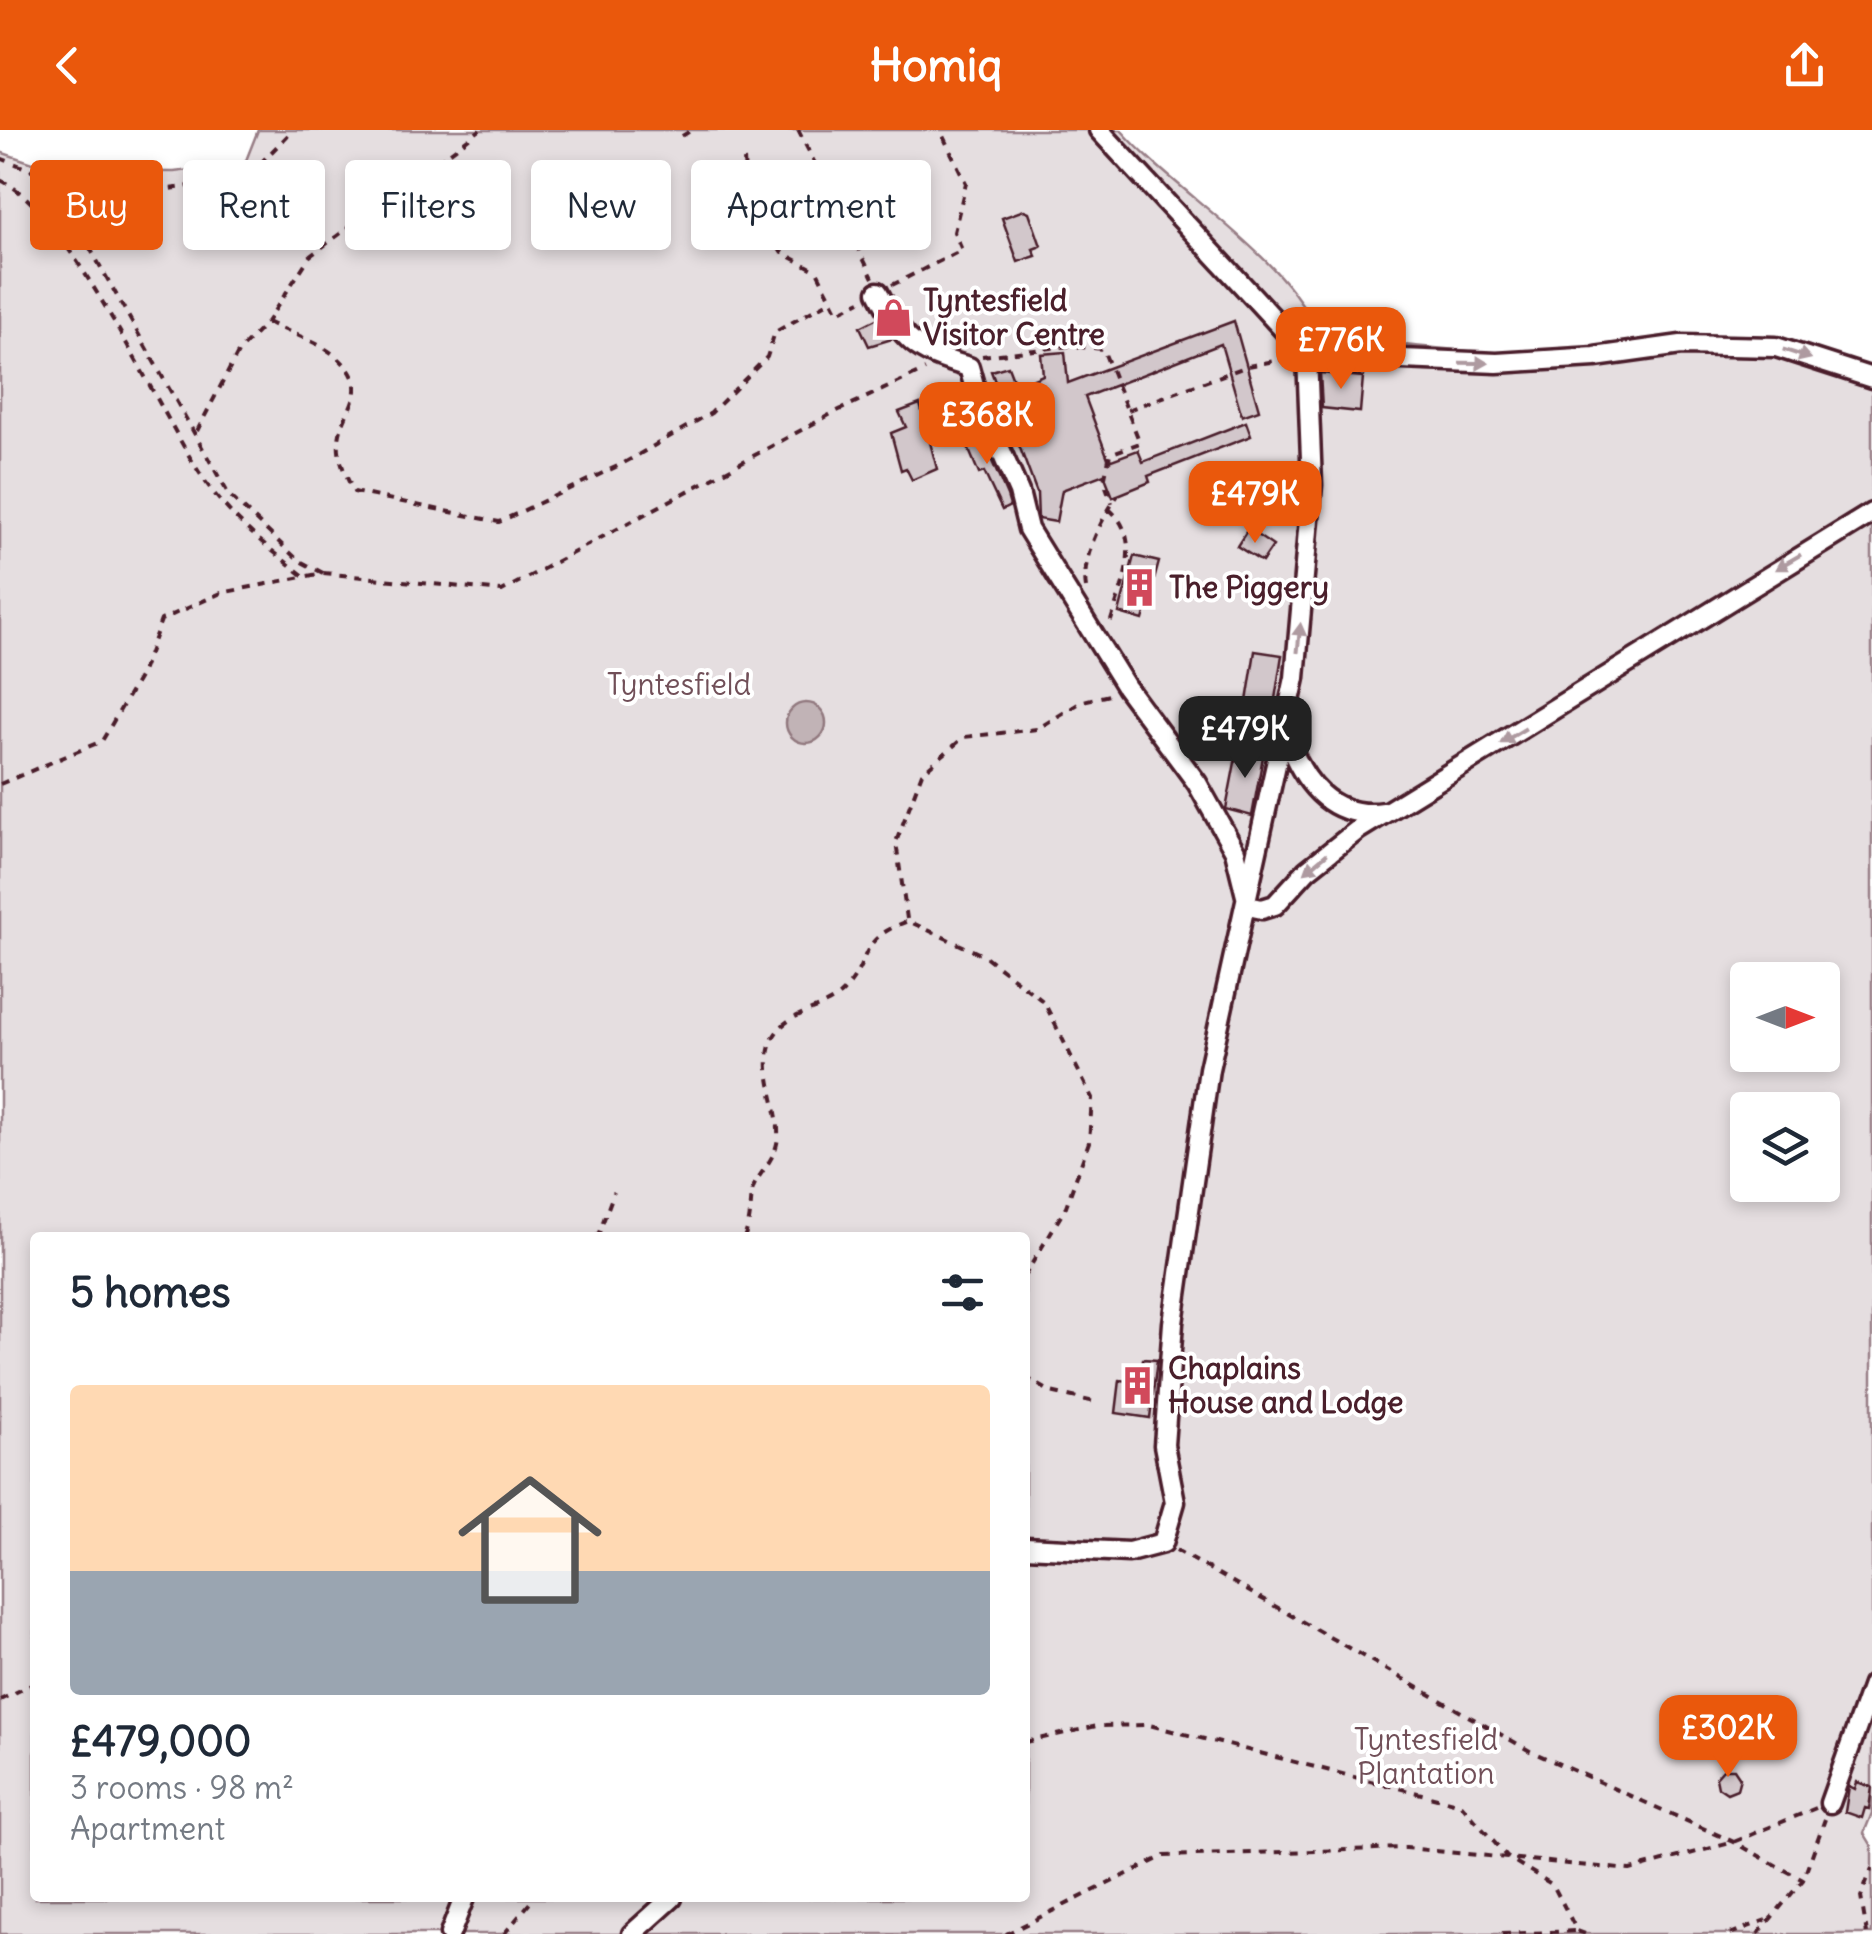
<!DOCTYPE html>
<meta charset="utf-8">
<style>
body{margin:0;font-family:Delius,sans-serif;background:#f6f6f7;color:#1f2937;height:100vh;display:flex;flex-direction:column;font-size:38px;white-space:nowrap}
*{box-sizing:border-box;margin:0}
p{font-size:32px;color:#747a83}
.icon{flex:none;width:55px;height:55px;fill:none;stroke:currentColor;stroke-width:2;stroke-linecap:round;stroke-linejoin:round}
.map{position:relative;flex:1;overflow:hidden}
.details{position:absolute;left:30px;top:1102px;width:1000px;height:670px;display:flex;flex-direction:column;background:#fff;border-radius:10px;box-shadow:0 5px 15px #0003}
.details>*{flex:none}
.guide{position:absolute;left:30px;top:30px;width:1000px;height:90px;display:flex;gap:20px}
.needle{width:65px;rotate:90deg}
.buttons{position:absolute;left:1730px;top:832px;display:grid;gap:20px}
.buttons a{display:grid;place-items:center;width:110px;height:110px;border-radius:10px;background:#fff;box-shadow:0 5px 15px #0003;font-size:50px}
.price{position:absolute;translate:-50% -85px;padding:0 22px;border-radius:20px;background:#ea580c;color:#fff;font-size:32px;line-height:65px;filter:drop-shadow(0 2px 5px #0008)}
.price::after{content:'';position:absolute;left:50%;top:60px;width:30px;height:22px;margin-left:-15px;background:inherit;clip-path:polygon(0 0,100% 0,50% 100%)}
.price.on{background:#222;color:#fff}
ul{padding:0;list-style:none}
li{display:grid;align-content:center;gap:20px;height:530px;padding:0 40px}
li span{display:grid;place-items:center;height:310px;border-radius:10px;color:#555}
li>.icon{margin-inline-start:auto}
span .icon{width:180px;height:180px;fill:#fffc;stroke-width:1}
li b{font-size:42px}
h2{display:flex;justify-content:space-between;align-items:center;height:120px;padding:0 40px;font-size:42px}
.pill{padding:0 35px;border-radius:10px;background:#fff;box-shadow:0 5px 15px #0003;font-size:35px;line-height:90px}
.pill.on{background:#ea580c;color:#fff}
header{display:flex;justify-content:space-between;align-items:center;height:130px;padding:0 40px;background:#ea580c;color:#fff;font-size:45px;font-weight:800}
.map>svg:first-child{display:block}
.green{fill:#e5dee0;stroke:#987e86;stroke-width:2.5;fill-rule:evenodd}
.water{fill:#c1b3b6;stroke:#91787e;stroke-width:2.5}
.building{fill:#d2c7cb;stroke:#4a1f2b;stroke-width:2.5}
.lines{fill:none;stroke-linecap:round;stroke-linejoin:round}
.minor-casing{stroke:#4a1f2b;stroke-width:25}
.path{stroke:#4a1f2b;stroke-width:4;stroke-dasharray:8 8;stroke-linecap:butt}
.minor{stroke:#fff;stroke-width:18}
.oneway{fill:#ae9aa0}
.labels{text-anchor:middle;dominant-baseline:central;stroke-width:8;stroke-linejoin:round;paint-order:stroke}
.poi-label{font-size:30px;font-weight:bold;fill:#4a1f2b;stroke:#fff;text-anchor:start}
.park-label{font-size:30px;fill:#714f58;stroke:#fff}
</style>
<header><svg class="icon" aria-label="back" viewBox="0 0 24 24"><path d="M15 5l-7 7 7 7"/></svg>Homiq<svg class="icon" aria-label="share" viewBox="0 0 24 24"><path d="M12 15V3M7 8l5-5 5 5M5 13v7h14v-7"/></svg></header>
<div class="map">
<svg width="1872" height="1804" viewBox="0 0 1872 1804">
<rect width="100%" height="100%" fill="#fff"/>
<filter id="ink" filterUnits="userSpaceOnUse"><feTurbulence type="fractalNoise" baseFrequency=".01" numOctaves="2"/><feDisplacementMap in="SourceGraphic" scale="20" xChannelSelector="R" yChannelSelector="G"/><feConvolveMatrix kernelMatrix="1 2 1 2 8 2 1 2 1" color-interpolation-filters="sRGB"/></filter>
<g filter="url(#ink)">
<path class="green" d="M258,0H1121C1177,64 1292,130 1319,207L1530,227L1671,210L1872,240V1683L1864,1703L1872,1716V1804H0V22L57,41L174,42L245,33ZM1748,850H1822V925H1748ZM1748,980H1822V1055H1748ZM35,1108H1025V1768H35Z"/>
<path class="water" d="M786 593a20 20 0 1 1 40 0a20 20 0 1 1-40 0Z"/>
<path class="building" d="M1024,80L1029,82L1041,116L1033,119L1036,126L1018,132L1002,88Z
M878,188L892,209L869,216L860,197Z
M1234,191L1259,280L1242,286L1221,214L1085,267L1109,331L1138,320L1143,332L1246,292L1251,306L1148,346L1150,352L1113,367L1104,344L1062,360L1056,392L1038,389L1037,363L991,241L1008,236L1016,257L1043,245L1041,224L1065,222L1068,253Z
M1320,243L1363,247L1360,282L1322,278Z
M920,274L937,339L912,350L906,338L901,340L891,303L906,297L899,282Z
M979,301L1007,366L1010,376L1002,380L984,342L979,344L964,308Z
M1248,399L1273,416L1262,432L1237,416Z
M1134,426L1159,432L1143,490L1119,483Z
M1255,521L1282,525L1272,588L1245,584Z
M1238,617L1264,621L1252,686L1226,679Z
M1143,1229L1157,1230L1150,1288L1116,1283L1120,1250L1130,1251L1131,1236H1142Z
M1723,1639H1734L1740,1648L1737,1659L1727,1663L1718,1657L1716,1647Z
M1857,1652L1872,1657L1869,1679L1865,1678L1862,1688L1845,1682L1849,1656L1855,1659Z"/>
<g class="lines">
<defs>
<path id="minor" d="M878,162C903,211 915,222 969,237L977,266L1019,362L1028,399L1126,557L1197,653L1235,721L1247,770
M1307,225L1497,233L1595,227L1681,215L1776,217L1872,248
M1286,605C1302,651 1330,690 1384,682
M1248,776L1262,779L1275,775L1307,740L1359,699L1872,383
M1025,1417L1129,1422L1163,1413L1175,1372L1164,1315L1173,1193L1209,939L1295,548L1312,355L1307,225L1099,0
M1830,1673L1872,1555
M450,1804L464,1768
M632,1804L672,1768"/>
</defs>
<use href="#minor" class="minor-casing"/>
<path class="path" d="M798,0L873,148
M682,6L692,0
M0,28L50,47L142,63L246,48L293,0
M744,30L746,59L781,122L817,141L838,182L861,171
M50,47L229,365L298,430L323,443
M0,50C68,78 160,286 205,351C232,390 267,417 304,446
M892,155L962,120L954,102L966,53L940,0
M267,192C288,202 319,212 337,227C375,260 342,278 339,310C337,329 346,346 354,362L499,392L622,334L711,283L767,227L775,202L832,170
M982,226L1070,216L1103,219L1140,313L1110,324L1104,351L1112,373
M1128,280L1248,236L1285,229
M197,301L239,221L267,192L310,126L480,0
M1109,379C1145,410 1121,456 1110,494
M1086,458C1081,428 1101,390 1118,365
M0,654L102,611L142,542L161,490L221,463L323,443L502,461L835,282L925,240
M907,789L896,712L922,643L964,607L1037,599L1083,571L1109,565
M597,1108L614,1062
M744,1108C751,1090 750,1080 752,1063C754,1046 776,1032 778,1007C780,975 758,939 773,908C788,879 823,883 843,862C874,829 854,811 908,791L985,826L1044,872L1092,968L1089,1012L1065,1079L1025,1145
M1025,1247L1051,1262L1099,1273
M1176,1420L1530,1621L1734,1712L1803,1750
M0,1570L35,1553
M1025,1612L1097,1596L1149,1595L1461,1674L1507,1727L1553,1755L1577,1801L1585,1804
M504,1804L534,1768
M1006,1804L1164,1726L1406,1718L1630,1740L1734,1712L1816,1678
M1502,1804L1577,1801
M1730,1804L1766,1790
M1758,1804L1803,1750L1825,1689
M1867,1804L1861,1767L1872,1738"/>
<use href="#minor" class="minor"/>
</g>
<defs><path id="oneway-solid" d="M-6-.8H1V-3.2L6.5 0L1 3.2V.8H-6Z" transform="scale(2.5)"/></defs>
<g class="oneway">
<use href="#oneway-solid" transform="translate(1797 224) rotate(18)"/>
<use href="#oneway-solid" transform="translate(1474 233) rotate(1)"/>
<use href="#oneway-solid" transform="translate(1788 432) rotate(150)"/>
<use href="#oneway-solid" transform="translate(1299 508) rotate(-84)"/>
<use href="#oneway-solid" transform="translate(1513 606) rotate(149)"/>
<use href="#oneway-solid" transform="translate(1316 733) rotate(140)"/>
</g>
</g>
<defs>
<symbol id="shop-bare" viewBox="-9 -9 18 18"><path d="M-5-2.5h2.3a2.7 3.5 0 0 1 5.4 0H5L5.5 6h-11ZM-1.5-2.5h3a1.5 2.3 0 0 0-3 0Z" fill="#d1495b" stroke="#fff" stroke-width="2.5" paint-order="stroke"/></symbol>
<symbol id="building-bare" viewBox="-9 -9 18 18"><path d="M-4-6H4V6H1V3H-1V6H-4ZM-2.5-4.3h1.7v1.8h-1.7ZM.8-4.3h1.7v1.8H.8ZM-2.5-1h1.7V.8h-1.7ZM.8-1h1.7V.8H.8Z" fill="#d1495b" stroke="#fff" stroke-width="2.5" paint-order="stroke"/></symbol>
</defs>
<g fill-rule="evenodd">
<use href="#shop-bare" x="866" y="160" width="55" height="55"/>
<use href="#building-bare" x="1112" y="430" width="55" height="55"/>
<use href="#building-bare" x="1110" y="1228" width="55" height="55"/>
</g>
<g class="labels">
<g class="poi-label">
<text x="923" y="170">Tyntesfield<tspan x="923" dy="34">Visitor Centre</tspan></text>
<text x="1169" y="457">The Piggery</text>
<text x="1168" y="1238">Chaplains<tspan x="1168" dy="34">House and Lodge</tspan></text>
</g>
<g class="park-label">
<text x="679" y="554">Tyntesfield</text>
<text x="1426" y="1609">Tyntesfield<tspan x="1426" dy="34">Plantation</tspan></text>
</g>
</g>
</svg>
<div class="buttons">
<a><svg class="needle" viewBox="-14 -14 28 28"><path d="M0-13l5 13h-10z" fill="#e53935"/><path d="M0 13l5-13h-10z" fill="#747a83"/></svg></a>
<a><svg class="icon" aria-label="layers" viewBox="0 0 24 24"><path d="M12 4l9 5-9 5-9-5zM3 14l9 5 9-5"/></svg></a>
</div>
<b class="price" style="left:1341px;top:262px">£776K</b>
<b class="price" style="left:987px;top:337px">£368K</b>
<b class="price" style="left:1255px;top:416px">£479K</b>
<b class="price on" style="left:1245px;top:651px">£479K</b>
<b class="price" style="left:1728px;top:1650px">£302K</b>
<div class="guide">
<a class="pill on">Buy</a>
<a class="pill">Rent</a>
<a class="pill">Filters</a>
<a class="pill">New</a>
<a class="pill">Apartment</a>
</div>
<section class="details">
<h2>5 homes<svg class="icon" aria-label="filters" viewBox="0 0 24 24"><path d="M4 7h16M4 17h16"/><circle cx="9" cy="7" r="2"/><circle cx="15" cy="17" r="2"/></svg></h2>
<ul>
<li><span style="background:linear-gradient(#ffd9b3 60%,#9aa5b1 0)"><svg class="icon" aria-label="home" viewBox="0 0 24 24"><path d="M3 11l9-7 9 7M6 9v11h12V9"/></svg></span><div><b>£479,000</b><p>3 rooms · 98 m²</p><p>Apartment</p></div></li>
</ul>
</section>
</div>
